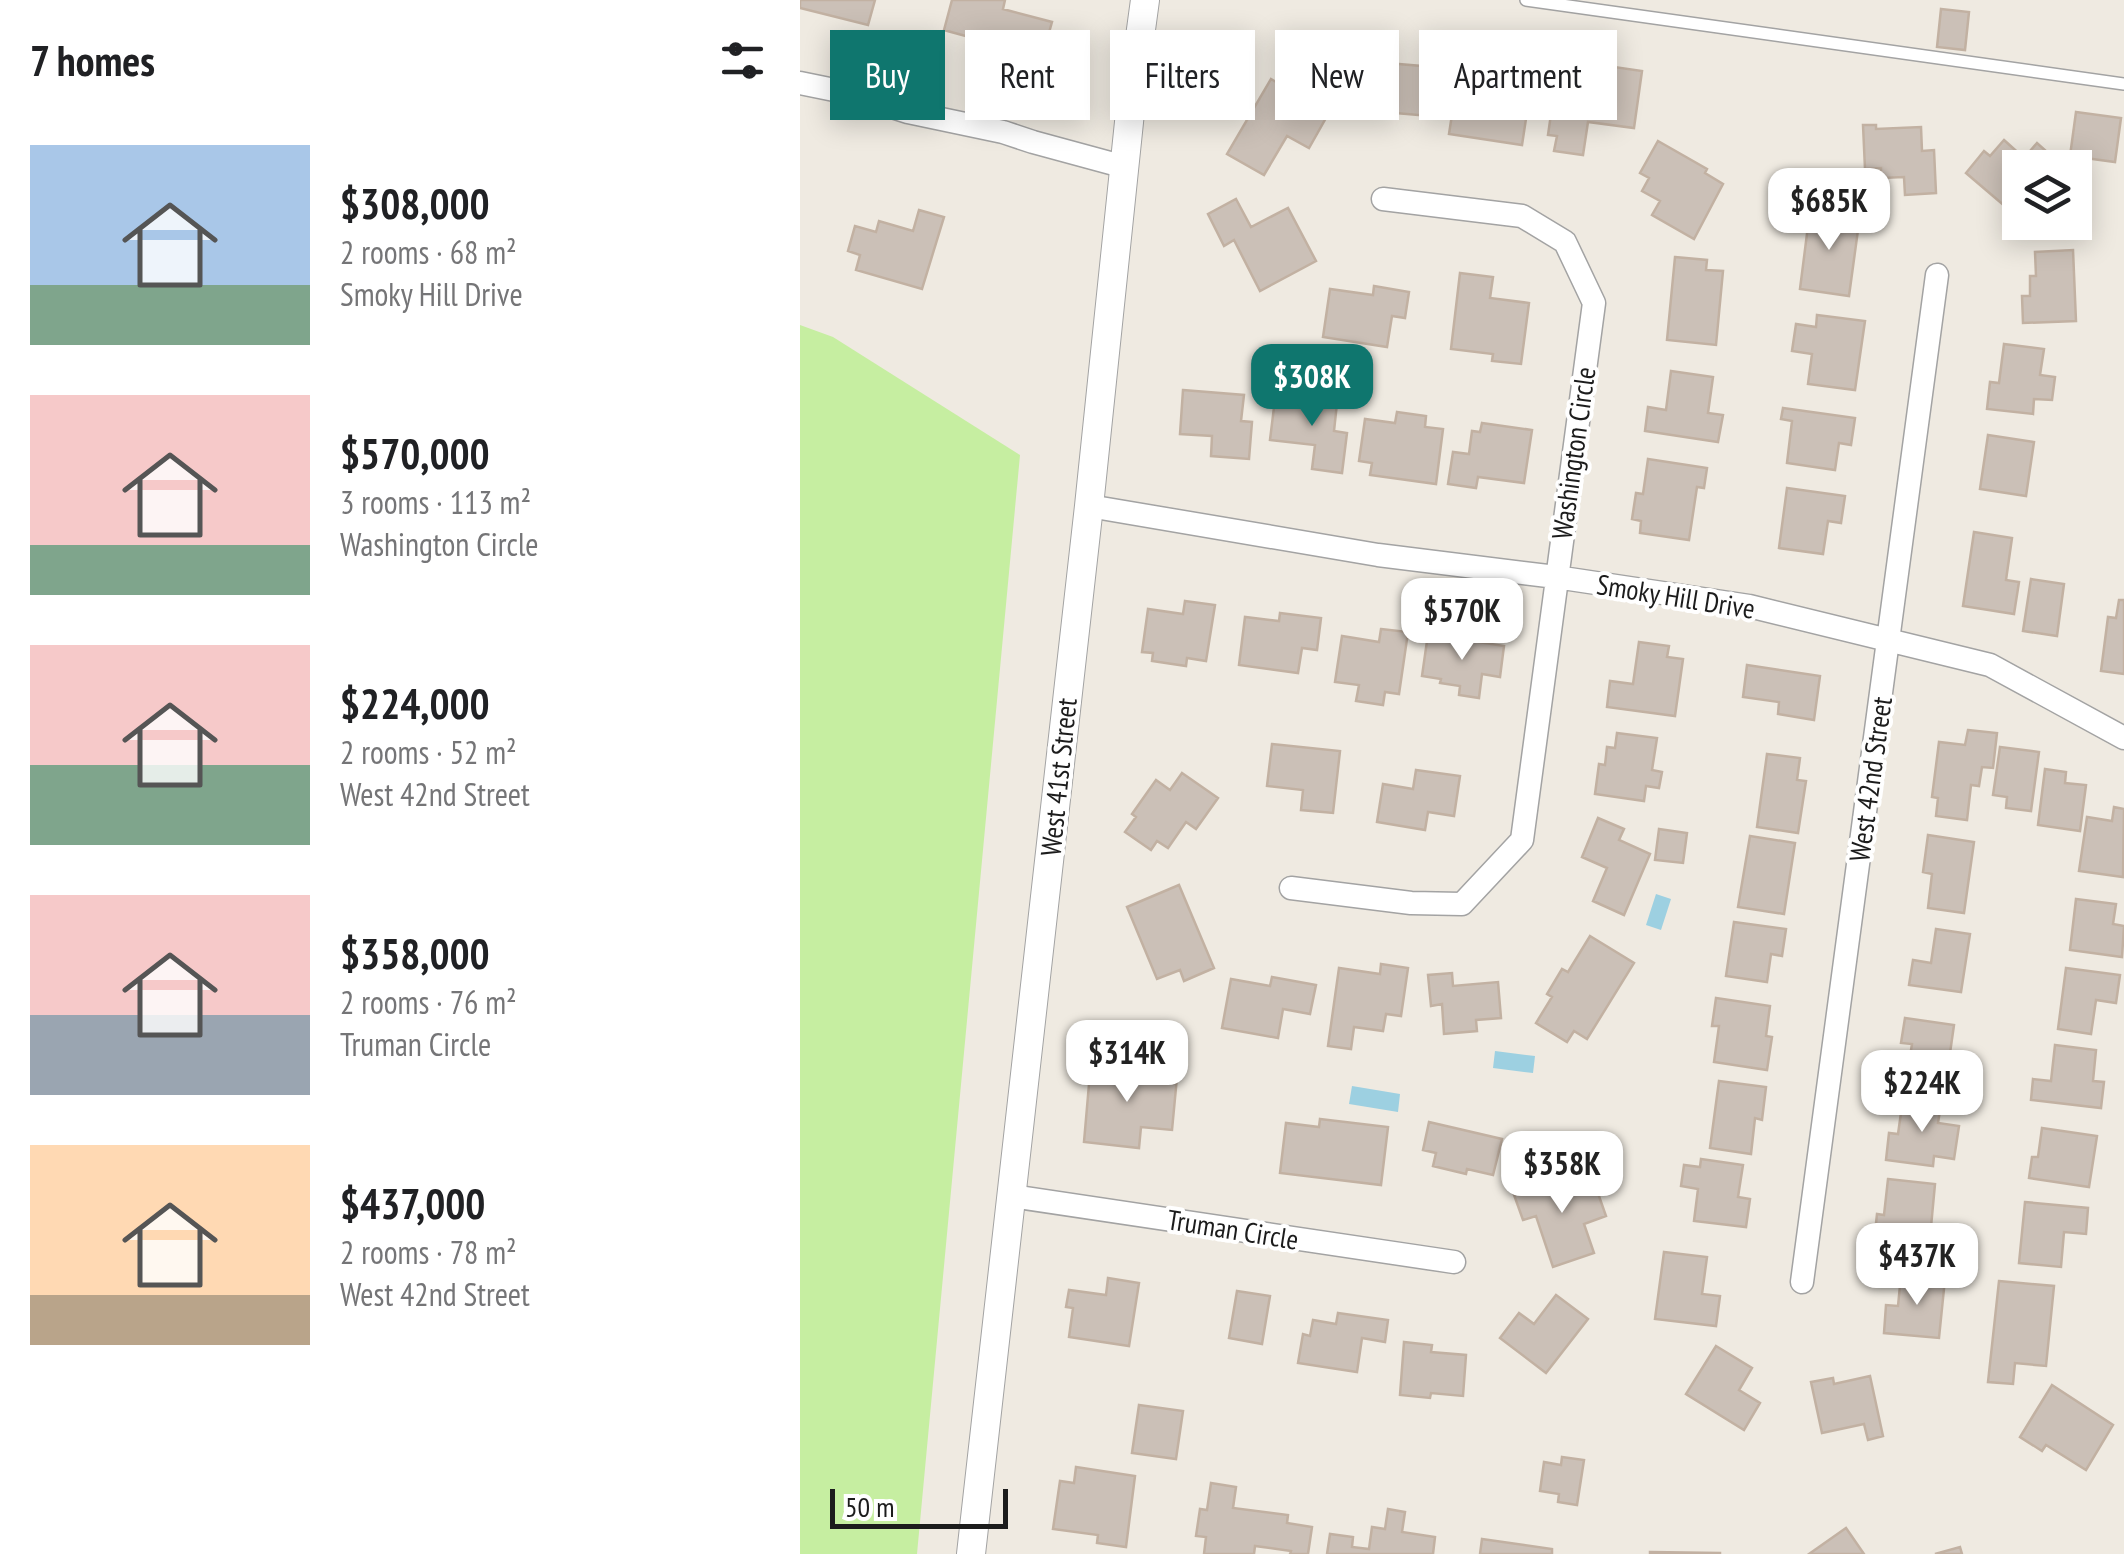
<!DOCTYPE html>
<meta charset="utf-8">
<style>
body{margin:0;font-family:"PT Sans Narrow",sans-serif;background:#f6f6f6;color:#202124;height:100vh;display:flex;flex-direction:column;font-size:38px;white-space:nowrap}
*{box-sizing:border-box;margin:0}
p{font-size:32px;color:#757577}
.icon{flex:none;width:55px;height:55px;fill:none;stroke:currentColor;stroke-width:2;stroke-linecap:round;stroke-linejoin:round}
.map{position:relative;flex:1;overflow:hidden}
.drawer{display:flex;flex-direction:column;background:#fff;width:800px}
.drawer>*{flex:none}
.banner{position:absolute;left:30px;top:30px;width:950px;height:90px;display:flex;gap:20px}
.tools{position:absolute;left:1202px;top:150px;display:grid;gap:20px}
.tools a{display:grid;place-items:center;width:90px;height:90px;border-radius:0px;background:#fff;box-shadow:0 5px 25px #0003;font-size:50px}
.scale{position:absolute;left:30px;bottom:25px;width:178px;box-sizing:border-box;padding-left:10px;border:5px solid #1c1c1c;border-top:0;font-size:28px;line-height:35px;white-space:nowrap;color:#1c1c1c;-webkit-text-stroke:8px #fff;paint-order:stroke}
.price{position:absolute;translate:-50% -85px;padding:0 22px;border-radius:20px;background:#fff;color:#222;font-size:32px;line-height:65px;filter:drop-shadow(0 2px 5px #0008)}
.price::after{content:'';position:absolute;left:50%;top:60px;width:30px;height:22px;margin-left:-15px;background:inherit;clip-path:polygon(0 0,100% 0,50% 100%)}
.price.active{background:#0f766e;color:#fff}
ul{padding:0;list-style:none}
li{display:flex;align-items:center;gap:30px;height:250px;padding:0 30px}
li span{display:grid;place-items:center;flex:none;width:280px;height:200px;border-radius:0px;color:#555}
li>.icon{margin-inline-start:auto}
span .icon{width:120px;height:120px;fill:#fffc;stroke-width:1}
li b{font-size:42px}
h2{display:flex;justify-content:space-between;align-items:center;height:120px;padding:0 30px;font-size:42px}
.pill{padding:0 35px;border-radius:0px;background:#fff;box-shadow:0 5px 25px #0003;font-size:35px;line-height:90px}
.pill.active{background:#0f766e;color:#fff}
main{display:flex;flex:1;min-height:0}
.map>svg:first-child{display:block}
.grass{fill:#c6eea1}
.water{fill:#9dd0e1}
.building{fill:#cbc0b7;stroke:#c2b1a2;stroke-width:2.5}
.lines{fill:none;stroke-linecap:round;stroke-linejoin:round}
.service-casing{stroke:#a3a3a3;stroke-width:14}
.minor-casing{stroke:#a3a3a3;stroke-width:25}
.tertiary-casing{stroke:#a3a3a3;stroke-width:30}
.service{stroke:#fff;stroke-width:11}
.minor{stroke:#fff;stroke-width:22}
.tertiary{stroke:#fff;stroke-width:28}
.labels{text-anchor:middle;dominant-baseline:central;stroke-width:8;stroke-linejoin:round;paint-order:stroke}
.street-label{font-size:28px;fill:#1c1c1c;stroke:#fff}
</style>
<main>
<section class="drawer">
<h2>7 homes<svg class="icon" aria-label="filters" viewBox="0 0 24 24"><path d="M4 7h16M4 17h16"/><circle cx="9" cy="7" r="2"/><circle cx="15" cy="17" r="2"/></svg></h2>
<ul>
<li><span style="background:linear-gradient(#a9c7e8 70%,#7fa58c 0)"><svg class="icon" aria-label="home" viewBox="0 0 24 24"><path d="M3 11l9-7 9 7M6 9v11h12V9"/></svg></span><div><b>$308,000</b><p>2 rooms · 68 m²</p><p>Smoky Hill Drive</p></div></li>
<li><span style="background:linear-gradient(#f6c9c9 75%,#7fa58c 0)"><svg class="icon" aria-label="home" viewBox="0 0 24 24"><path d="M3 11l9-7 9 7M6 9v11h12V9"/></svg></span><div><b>$570,000</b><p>3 rooms · 113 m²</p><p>Washington Circle</p></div></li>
<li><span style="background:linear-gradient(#f6c9c9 60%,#7fa58c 0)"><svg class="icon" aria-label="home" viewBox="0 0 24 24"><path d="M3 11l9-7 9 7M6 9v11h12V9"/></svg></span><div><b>$224,000</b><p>2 rooms · 52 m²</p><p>West 42nd Street</p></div></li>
<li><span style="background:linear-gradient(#f6c9c9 60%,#9aa5b1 0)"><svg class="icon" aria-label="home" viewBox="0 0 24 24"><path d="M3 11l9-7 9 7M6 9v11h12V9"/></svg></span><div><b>$358,000</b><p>2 rooms · 76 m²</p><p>Truman Circle</p></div></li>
<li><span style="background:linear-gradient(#ffd9b3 75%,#b9a48a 0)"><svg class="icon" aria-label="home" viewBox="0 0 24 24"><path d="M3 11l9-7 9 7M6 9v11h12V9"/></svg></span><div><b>$437,000</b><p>2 rooms · 78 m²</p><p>West 42nd Street</p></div></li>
</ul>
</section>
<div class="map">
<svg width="1324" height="1554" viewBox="0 0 1324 1554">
<rect width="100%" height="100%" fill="#efeae1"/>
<path class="grass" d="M0,325L33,337L220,455L117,1554H0Z"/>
<path class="water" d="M856,894L871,899L861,930L846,925Z
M695,1051L735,1056L733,1073L693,1068Z
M552,1086L600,1094L598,1112L549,1104Z"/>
<path class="building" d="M0,0H75L68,25L0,8Z
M152,0H205L203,9L252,22L243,54L216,48L213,60L181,52L184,41L144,30Z
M1141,9L1169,12L1165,50L1137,47Z
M759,59L842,71L834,128L788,122L783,155L754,151L757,136L748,135Z
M552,60L633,67L629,116L573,111L574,100L548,98Z
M471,79L502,97L508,86L535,102L509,148L487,136L464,175L427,154Z
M656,89L729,99L722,145L649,134Z
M1276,112L1321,118L1315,162L1270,156Z
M1063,125H1076V129L1121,127L1122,151L1134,150L1136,193L1105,195L1104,177L1081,178V168L1065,169Z
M1204,140L1224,158L1237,143L1265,168H1220V219L1166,173L1184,151L1190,156Z
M858,141L907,169L905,173L923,184L894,239L852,215L860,201L842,191L849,178L840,173Z
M436,199L451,227L488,208L516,261L460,291L434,240L424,246L408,214Z
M119,210L144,217L122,289L56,270L60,255L48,251L55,226L76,232L79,221L113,231Z
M1010,210L1055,216L1053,229L1058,230L1049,296L1000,289Z
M1273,250L1276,321L1223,323L1222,296H1230V276H1236L1235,252Z
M875,257L907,260L906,270L923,271L916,345L867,340Z
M660,273L693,277L690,298L729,303L721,364L692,361L693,354L651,349Z
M574,286L609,292L605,318L592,316L587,347L523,337L530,289L573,295Z
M1017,315L1065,321L1055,390L1008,384L1012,354L992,351L996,324L1016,327Z
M1204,344L1244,349L1240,375L1255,377L1252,400L1234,399L1233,414L1187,409L1190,382L1199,383Z
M871,371L913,377L908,413L923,415L918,442L845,431L848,407L866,410Z
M383,390L444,395L441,421L452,422L449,459L411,456L412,436L380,434Z
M517,391L538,394L534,431L547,433L542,473L512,469L515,445L470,440L475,399L491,401V397L516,400Z
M983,408L1055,418L1051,445L1039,443L1035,470L987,463L992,421L981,419Z
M597,412L626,416L625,427L643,429L636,484L570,475L572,463L559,461L565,419L595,423Z
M682,423L732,430L724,483L678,477L676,488L648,484L653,452L669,454L672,431L680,432Z
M1188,435L1234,442L1226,496L1180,489Z
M848,459L907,468L904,488L897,487L889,540L840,533L841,521L832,519L836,493L843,494Z
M987,488L1045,496L1041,523L1028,521L1023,554L979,548Z
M1174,532L1212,538L1206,580L1219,582L1214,614L1163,606Z
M1231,579L1264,584L1257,636L1223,631Z
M1319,600H1324V674L1301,671L1308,617L1316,618Z
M385,601L415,605L406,661L387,658L386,666L352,661L353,653L342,652L348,609L383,614Z
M480,613L521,618L517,650L502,648L498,673L439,665L445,617L479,621Z
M581,629L608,632L599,694L585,692L583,705L556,701L559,685L535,682L542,636L579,642Z
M628,634L704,646L700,677L682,674L679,698L659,695L660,686L640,683L641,679L622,676Z
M839,642L869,646L867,657L883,659L875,716L807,707L810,681L833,684Z
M947,665L1020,676L1014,720L978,714L979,702L943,697Z
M1168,730L1197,733L1193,768L1182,767L1179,786L1171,785L1167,820L1136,816L1138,798L1132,797L1139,742L1165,745Z
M817,733L857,738L852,770L862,772L859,788L846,786L844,801L795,794L799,764L805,765L807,747L815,748Z
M472,744L540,751L533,813L501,810L503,790L467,786Z
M1200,747L1239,752L1231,811L1206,808L1207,797L1193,795Z
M967,754L1000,758L997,780L1006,781L998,833L957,827Z
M1245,769L1266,772L1265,783L1286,785L1280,831L1238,825Z
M616,770L660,776L654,816L628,812L625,830L577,822L583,784L613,789Z
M382,773L418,798L396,829L386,822L368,848L357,841L351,850L325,832L336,817L332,814L356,780L370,790Z
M1314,807L1324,809L1323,877L1279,871L1287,817L1312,821Z
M798,818L824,829L819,840L850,854L824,915L793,901L807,868L782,857Z
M859,829L887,833L883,863L855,860Z
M1128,835L1174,842L1164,913L1128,908L1132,874L1123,872Z
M950,836L995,843L984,914L938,907Z
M379,885L414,968L384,981L380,970L357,979L327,907Z
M1276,899L1316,904L1313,924L1324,926L1322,957L1270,950Z
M934,922L986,929L982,956L971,954L967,982L926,976Z
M1136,929L1170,934L1161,992L1109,985L1113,960L1131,963Z
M790,936L834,963L787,1039L774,1031L767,1042L736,1023L752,997L747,994L762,969L768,972Z
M581,964L608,968L601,1016L586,1014L583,1031L554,1027L551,1049L528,1046L539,968L580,974Z
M1266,968L1320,975L1316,1003L1296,1000L1291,1034L1258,1029Z
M652,973L653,986L698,982L701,1018L676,1020L677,1031L644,1034L642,1004L631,1006L628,975Z
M472,977L516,985L510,1014L483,1009L478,1038L422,1028L431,979L470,986Z
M916,998L970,1006L966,1036L972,1037L967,1070L914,1062L919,1026H912Z
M1105,1018L1154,1025L1147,1074L1108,1069L1112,1044L1101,1043Z
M1255,1045L1296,1050L1293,1081L1304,1082L1301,1108L1231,1100L1233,1079L1251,1081Z
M300,1063L341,1067L340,1073L377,1077L372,1130L341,1127L339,1148L284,1142L290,1073L299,1074Z
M919,1081L966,1087L962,1120L955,1118L951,1154L910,1148Z
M1103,1099L1141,1104L1138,1123L1159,1126L1154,1159L1134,1156L1133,1166L1086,1160L1089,1133L1098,1134Z
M520,1119L588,1127L581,1185L480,1173L486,1123L519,1127Z
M629,1122L702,1139L693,1175L667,1169L666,1174L633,1166L636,1153L623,1150Z
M1242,1128L1297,1136L1289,1187L1229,1178L1232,1157H1238Z
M901,1159L943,1165L938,1197L950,1199L946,1227L894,1221L898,1189L881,1186L884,1165L900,1167Z
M760,1176L764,1189L793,1179L806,1216L784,1224L794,1253L753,1267L736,1216L723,1220L713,1192Z
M1088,1179L1135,1184L1129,1248L1074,1242L1077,1214L1084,1215Z
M1225,1202L1288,1208L1286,1234L1264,1232L1261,1267L1219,1263Z
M864,1252L907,1257L902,1294L920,1296L916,1326L855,1319Z
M1101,1275L1145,1279L1139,1338L1084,1333L1086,1305L1098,1306Z
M308,1278L339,1283L329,1346L269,1337L273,1308L266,1307L269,1290L306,1295Z
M1199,1281L1254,1286L1246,1366L1215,1363L1213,1384L1188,1382Z
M437,1291L470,1296L462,1344L429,1338Z
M756,1295L788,1319L746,1373L700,1338L719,1313L734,1324Z
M538,1313L588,1320L585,1342L562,1338L557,1372L498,1363L503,1334L510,1336L513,1320L536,1324Z
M604,1342L632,1345L631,1352L666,1355L663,1396L631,1393L630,1398L600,1395Z
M916,1346L952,1368L939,1390L960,1403L944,1430L886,1394Z
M1070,1376L1083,1436L1068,1440L1064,1424L1022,1433L1011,1382L1033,1378L1034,1384Z
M1252,1385L1313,1425L1286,1470L1246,1445L1242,1451L1220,1437Z
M339,1405L383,1411L376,1459L332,1453Z
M762,1457L784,1460L777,1505L758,1502L759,1494L740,1491L744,1462L761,1465Z
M276,1467L335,1476L326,1547L297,1543L298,1535L253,1529L260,1481L274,1483Z
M411,1483L436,1487L433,1508L488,1515L487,1523L512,1527L508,1554H490L491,1551L455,1546L454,1554H404L406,1537L396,1536L400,1509L407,1510Z
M588,1509L605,1512L602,1532L635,1537L633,1554H527L530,1534L553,1537L552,1547L569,1549L572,1527L585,1529Z
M1046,1528L1064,1554H1009Z
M682,1539L752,1549V1554H680Z
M1160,1547L1162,1554H1135Z
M850,1552L920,1553V1554H850Z"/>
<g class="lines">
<defs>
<path id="service" d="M726,0L1324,84"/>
<path id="minor" d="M0,83L49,93L108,112L203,132L233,142L325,167
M289,506L578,555L756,577L949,606L1190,665L1324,738
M491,888L611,903L662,904L722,840L794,303L765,242L722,216L583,199
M211,1196L654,1262
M1002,1282L1137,275"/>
<path id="tertiary" d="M171,1554L289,506L331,103L345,0"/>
</defs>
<use href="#service" class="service-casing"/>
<use href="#minor" class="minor-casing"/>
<use href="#tertiary" class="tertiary-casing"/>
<use href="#service" class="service"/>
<use href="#minor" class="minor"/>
<use href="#tertiary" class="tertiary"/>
</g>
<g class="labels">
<g class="street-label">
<text transform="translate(773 453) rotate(-82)">Washington Circle</text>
<text transform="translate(876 596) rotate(9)">Smoky Hill Drive</text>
<text transform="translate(258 777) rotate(-84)">West 41st Street</text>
<text transform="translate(1070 779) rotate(-82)">West 42nd Street</text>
<text transform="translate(433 1229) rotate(9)">Truman Circle</text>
</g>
</g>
</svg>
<div class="tools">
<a><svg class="icon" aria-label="layers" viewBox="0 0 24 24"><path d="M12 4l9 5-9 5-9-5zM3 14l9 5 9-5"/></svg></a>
</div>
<div class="scale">50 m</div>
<b class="price" style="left:1029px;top:253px">$685K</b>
<b class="price active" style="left:512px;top:429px">$308K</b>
<b class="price" style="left:662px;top:663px">$570K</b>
<b class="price" style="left:327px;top:1105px">$314K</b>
<b class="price" style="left:1122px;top:1135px">$224K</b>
<b class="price" style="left:762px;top:1216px">$358K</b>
<b class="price" style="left:1117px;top:1308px">$437K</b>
<div class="banner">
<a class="pill active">Buy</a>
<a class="pill">Rent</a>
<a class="pill">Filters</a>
<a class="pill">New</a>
<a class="pill">Apartment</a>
</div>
</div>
</main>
